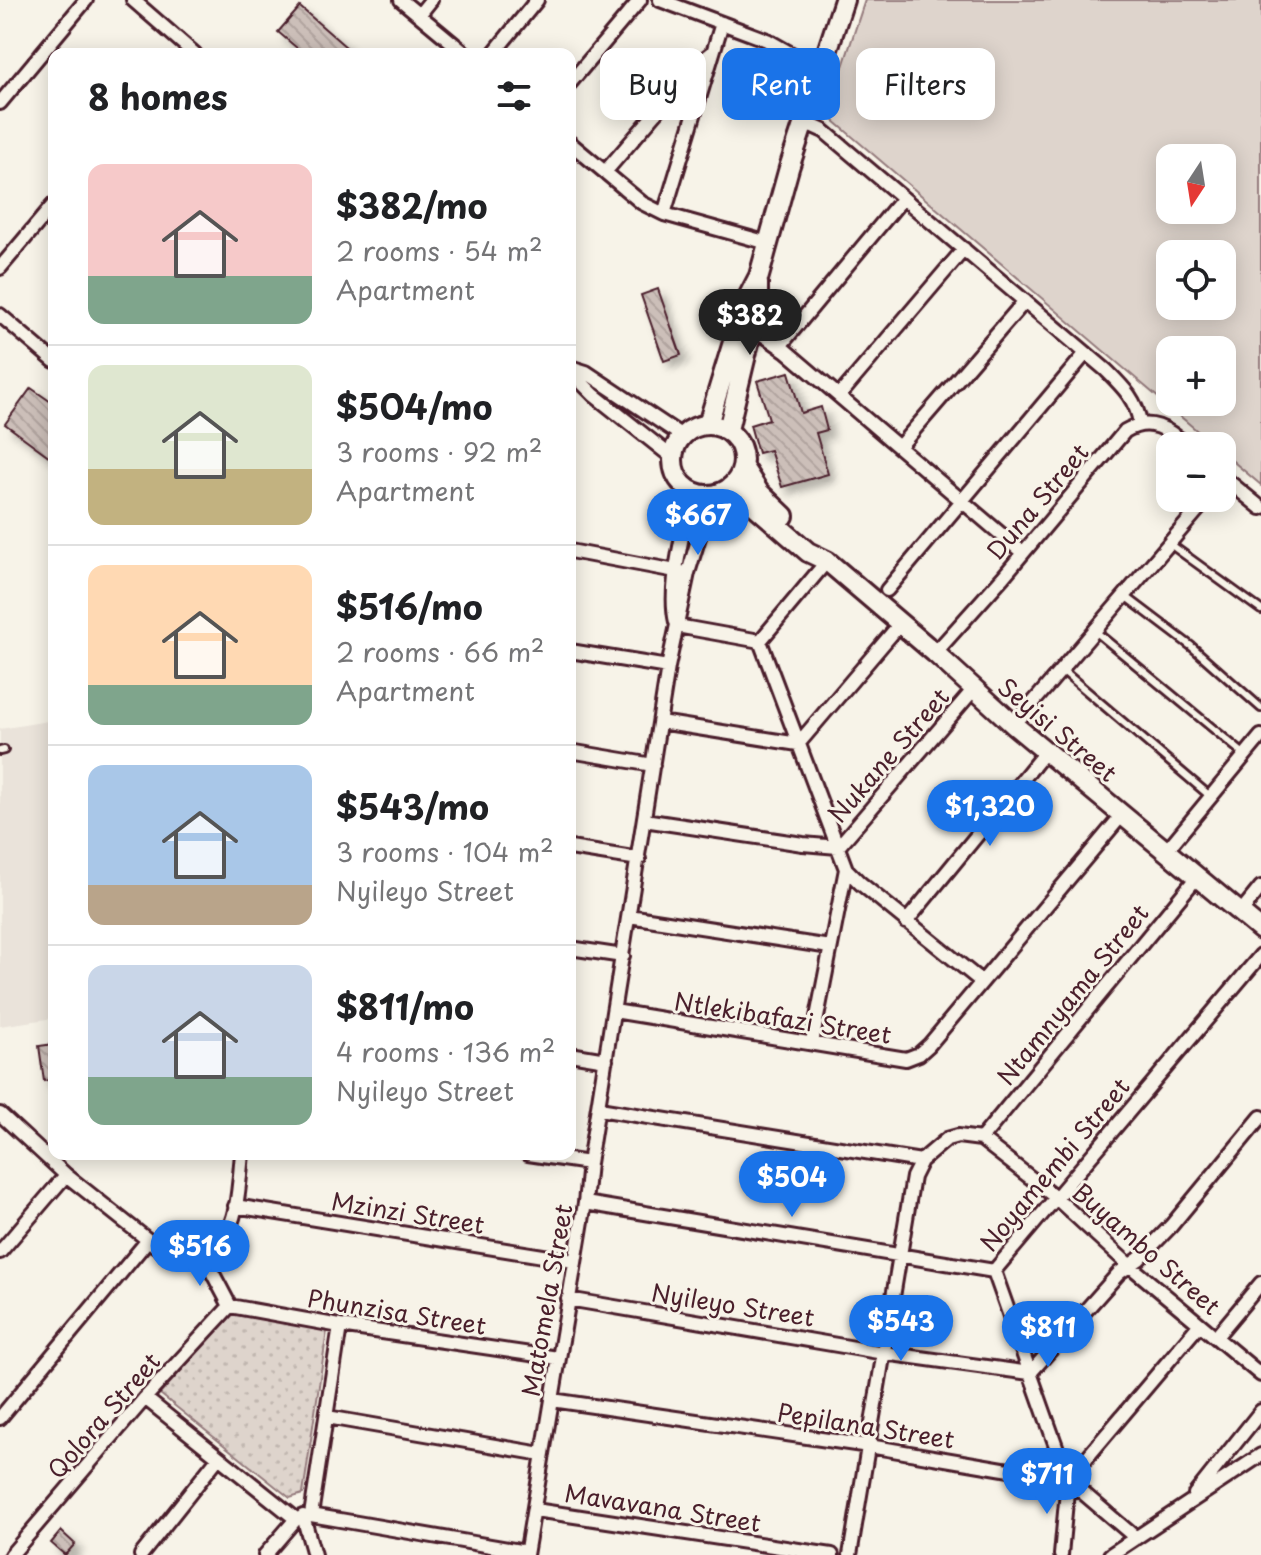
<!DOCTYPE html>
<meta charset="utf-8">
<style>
body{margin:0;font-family:"Playpen Sans",sans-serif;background:#f2f2f2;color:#202124;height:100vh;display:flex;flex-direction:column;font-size:30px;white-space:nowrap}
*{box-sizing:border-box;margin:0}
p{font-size:26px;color:#757577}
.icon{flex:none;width:44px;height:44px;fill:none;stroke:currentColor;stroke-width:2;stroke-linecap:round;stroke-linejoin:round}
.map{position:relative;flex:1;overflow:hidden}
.sheet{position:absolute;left:48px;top:48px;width:528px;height:1112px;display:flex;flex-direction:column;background:#fff;border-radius:16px;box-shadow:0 4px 20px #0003}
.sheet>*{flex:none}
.hud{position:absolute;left:600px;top:48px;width:540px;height:72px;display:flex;gap:16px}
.needle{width:52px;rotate:192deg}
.fabs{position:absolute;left:1156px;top:144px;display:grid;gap:16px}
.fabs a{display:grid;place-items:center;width:80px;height:80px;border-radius:16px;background:#fff;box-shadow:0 4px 20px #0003;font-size:40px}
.price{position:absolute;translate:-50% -68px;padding:0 18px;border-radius:28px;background:#1a73e8;color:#fff;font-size:26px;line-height:52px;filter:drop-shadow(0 2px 4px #0008)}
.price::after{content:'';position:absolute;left:50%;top:48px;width:24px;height:18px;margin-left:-12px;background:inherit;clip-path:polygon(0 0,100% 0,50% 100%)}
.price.active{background:#222;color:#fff}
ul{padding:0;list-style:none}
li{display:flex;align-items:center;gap:24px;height:200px;padding:0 40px}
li+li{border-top:2px solid #e0e0e0}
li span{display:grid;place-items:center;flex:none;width:224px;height:160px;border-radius:16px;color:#555}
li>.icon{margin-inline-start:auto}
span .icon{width:96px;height:96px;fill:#fffc;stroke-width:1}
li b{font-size:34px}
h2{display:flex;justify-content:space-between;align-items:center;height:96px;padding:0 40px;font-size:34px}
.tag{padding:0 28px;border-radius:16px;background:#fff;box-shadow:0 4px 20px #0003;font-size:28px;line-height:72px}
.tag.active{background:#1a73e8;color:#fff}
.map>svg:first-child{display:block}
.built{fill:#eae3da}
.grass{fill:url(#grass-dots);stroke:#947a7c;stroke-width:2}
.garden{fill:#ded4cc;stroke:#947a7c;stroke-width:2;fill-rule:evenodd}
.building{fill:url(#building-back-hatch);stroke:#4a1f2b;stroke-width:2;filter:url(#shadow)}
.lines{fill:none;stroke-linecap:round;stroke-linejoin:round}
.lane-casing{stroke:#4a1f2b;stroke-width:12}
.street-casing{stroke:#4a1f2b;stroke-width:18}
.secondary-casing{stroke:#4a1f2b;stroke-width:24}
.lane{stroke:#f7f3e8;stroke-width:6}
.street{stroke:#f7f3e8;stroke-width:12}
.secondary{stroke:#f7f3e8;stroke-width:18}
.labels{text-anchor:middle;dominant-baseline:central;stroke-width:6;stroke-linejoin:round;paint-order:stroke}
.street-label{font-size:24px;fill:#4a1f2b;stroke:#f7f3e8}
</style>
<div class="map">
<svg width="1261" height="1555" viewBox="0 0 1261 1555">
<defs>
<pattern id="grass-dots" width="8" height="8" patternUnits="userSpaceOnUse" patternTransform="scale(2)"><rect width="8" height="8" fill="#ded4cc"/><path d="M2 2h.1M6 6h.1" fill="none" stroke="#c0b6af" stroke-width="1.8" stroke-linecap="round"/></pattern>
<pattern id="building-back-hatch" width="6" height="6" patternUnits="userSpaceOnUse" patternTransform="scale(2)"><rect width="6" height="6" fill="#ccbfb9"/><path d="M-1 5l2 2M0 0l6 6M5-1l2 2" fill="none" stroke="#b1a49f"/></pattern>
<filter id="shadow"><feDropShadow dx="7" dy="7" stdDeviation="4" flood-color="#0004"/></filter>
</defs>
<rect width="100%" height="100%" fill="#f7f3e8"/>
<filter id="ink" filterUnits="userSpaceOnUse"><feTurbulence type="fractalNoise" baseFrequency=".0125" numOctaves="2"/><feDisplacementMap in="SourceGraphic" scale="16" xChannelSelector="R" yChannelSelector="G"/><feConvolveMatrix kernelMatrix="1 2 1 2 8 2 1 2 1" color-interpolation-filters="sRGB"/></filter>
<g filter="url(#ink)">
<path class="built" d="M54,720V1018L0,1026V729Z"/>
<path class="grass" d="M233,1313L327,1331L303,1494L290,1498L160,1394Z"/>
<path class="garden" d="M865,0H1261V485L1222,452V446H1215L827,115ZM1170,158H1222V210H1170ZM1170,254H1222V306H1170ZM1170,350H1222V402H1170Z"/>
<path class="building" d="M300,7L354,54H304L278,32Z
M658,289L681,355L664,361L641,295Z
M789,372L801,413L821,407L827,430L816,433L828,474L782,487L770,450L758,453L750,425L769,419L757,381Z
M31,388L54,404V460L5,424Z
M54,1044V1079L44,1081L39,1046Z
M61,1531L75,1544L65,1555L51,1543Z"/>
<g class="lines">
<defs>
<path id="lane" d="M1170,544L1261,610
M1125,596L1191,646L1261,708
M1095,631L1245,755
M1062,670L1210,796
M0,751L4,750"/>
<path id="street" d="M133,0L195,54
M401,0L466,54
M660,0L767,40L820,70
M419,15L431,0
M493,54L537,0
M570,83L640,0
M0,103L86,0
M804,122L824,131L1106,370C1123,387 1136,399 1140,423
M570,143L642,203L664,214L768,243
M605,172L698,64L713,52
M664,214L722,23
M0,268L54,204
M0,315L54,361
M752,327L785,350L1023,553
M780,346L903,198
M570,367L586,372L682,436
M570,371L594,395L672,457
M839,396L964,249
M899,447L1025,301
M1222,476L1261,508
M570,551L681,572
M887,590L1086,353
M676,622C667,584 686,530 690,490
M677,626L760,641
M760,641L846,869L860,883L982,982
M760,641L827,561
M570,651L668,667
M935,653L1003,577L1125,431C1150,416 1168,429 1188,446
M660,722L798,744L900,624
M1014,725L1208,498
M570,751L653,765
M644,820L803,844L838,847L974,689
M570,848L639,859
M1166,851L1261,736
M1240,913L1261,887
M629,916L830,947
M906,922L1046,751
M570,948L623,956
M614,1011L906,1059L919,1054L929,1045L1122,815
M812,1043L846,869
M570,1054L606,1060
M599,1109L921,1161
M0,1114L66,1175L148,1240C163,1252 181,1263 200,1254C207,1250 217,1246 222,1240C239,1219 239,1180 242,1154
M981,1139L1197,877
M528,1154L589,1163
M585,1203L994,1271
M235,1206L574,1261
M0,1252L66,1175
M202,1253L230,1306
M994,1271L1261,955
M994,1271L1068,1480L1061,1555
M568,1299L884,1353L1030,1373L1119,1273L1139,1259L1171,1226L1261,1117
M230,1306L340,1326L558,1358
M1216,1337L1261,1283
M145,1398L296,1519
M552,1400L869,1446L1068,1480L1199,1325
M327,1417L542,1454
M0,1418L148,1240
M1068,1480L1136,1538
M1195,1494L1261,1411
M535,1510L832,1555
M311,1515L340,1326
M303,1516L314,1555
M11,1555L145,1398L230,1306
M141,1555L218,1458
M265,1555L296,1519L311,1515L526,1552
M526,1555L585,1203L589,1163L668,667L688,573L712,495
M850,1555L913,1177L921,1161L947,1139L958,1136L981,1139L1054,1196L1129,1265L1261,1375
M1110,1555L1261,1455"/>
<path id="secondary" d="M708,424L745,303L759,276L789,168L844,0
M673 460a35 35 0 1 1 70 0a35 35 0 1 1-70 0Z
M728,430L758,305V283
M743,467L759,492L784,516
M732,486L808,552L827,561L935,653L1014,725L1261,930"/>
</defs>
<use href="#lane" class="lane-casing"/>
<use href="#street" class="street-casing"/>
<use href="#secondary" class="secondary-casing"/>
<use href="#lane" class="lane"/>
<use href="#street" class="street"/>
<use href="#secondary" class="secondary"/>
</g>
</g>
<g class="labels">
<g class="street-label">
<text transform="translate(1037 501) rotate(-50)">Duna Street</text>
<text transform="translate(1058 729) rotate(40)">Seyisi Street</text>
<text transform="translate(888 755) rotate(-49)">Nukane Street</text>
<text transform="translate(1072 994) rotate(-51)">Ntamnyama Street</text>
<text transform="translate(783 1017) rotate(9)">Ntlekibafazi Street</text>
<text transform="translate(1054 1164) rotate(-50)">Noyamembi Street</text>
<text transform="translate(408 1212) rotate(9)">Mzinzi Street</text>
<text transform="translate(1147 1248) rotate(41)">Buyambo Street</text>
<text transform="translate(546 1300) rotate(-80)">Matomela Street</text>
<text transform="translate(733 1304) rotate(9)">Nyileyo Street</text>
<text transform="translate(397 1311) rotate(9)">Phunzisa Street</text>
<text transform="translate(103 1415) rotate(-49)">Qolora Street</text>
<text transform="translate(866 1425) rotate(9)">Pepilana Street</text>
<text transform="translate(663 1507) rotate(9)">Mavavana Street</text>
</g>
</g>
</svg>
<div class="fabs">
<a><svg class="needle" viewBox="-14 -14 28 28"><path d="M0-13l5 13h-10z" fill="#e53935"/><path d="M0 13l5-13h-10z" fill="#757577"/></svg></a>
<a><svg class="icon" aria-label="locate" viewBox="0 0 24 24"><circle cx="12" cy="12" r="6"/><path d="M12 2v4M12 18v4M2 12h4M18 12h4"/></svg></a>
<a>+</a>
<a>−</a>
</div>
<b class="price active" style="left:750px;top:357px">$382</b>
<b class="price" style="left:698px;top:557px">$667</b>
<b class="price" style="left:990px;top:848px">$1,320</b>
<b class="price" style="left:792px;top:1219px">$504</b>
<b class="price" style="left:200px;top:1288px">$516</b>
<b class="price" style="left:901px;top:1363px">$543</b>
<b class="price" style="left:1048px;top:1369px">$811</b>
<b class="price" style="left:1047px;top:1516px">$711</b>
<div class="hud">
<a class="tag">Buy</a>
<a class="tag active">Rent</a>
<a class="tag">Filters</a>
</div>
<section class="sheet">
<h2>8 homes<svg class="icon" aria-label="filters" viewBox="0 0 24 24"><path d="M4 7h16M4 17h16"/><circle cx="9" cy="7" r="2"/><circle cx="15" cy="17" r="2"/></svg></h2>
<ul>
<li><span style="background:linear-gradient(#f6c9c9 70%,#7fa58c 0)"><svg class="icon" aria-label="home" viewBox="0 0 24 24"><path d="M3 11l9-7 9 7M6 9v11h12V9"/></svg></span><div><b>$382/mo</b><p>2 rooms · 54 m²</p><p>Apartment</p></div></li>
<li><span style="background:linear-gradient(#dfe7d0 65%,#c2b280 0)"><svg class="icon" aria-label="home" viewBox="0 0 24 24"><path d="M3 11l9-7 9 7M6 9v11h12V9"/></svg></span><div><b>$504/mo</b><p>3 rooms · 92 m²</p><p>Apartment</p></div></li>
<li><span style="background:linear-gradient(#ffd9b3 75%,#7fa58c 0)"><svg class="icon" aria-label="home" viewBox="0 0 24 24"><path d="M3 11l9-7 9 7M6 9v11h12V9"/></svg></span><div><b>$516/mo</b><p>2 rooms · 66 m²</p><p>Apartment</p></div></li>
<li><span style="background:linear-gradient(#a9c7e8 75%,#b9a48a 0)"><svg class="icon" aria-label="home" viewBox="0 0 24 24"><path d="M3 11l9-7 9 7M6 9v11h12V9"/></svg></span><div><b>$543/mo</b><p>3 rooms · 104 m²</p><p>Nyileyo Street</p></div></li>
<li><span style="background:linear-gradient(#c9d6e8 70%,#7fa58c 0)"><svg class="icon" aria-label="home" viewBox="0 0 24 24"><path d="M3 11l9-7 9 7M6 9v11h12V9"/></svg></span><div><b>$811/mo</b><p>4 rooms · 136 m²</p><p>Nyileyo Street</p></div></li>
</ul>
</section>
</div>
